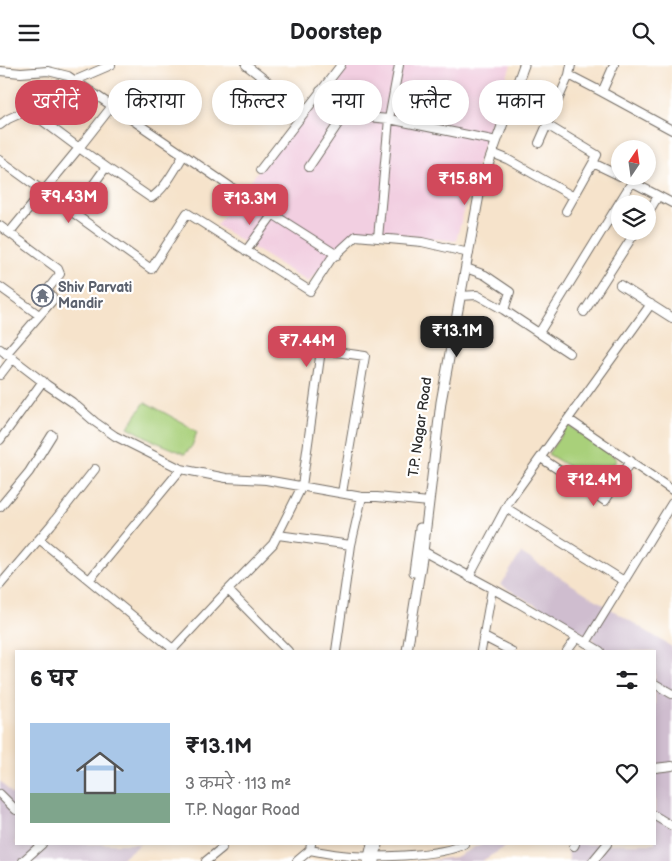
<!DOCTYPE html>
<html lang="hi">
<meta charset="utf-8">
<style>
body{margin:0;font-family:"Balsamiq Sans","Playpen Sans Deva",sans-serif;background:#f2f2f2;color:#202124;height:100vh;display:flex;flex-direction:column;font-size:19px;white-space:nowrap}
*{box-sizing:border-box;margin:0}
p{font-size:16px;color:#757577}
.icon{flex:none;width:28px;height:28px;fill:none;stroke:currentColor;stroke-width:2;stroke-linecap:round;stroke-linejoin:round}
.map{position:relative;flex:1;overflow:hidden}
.details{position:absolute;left:15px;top:585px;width:641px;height:195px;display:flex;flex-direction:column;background:#fff;border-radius:0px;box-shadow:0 2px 8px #0003}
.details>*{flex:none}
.banner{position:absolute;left:15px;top:15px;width:642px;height:45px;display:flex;gap:10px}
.needle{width:32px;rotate:13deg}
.fabs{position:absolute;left:611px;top:75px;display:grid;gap:10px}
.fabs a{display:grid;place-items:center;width:45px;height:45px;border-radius:50%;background:#fff;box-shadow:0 2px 8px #0003;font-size:25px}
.price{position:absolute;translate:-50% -42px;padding:0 11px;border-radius:10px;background:#d1495b;color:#fff;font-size:16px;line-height:32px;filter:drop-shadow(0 1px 2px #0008)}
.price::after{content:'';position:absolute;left:50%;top:30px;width:15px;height:11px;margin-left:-8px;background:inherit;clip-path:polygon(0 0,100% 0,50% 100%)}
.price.current{background:#222;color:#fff}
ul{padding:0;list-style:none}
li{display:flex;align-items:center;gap:15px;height:125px;padding:0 15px}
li+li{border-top:1px solid #e0e0e0}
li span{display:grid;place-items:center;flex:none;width:140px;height:100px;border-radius:0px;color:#555}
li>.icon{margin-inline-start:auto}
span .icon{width:60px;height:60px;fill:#fffc;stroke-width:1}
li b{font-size:21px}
h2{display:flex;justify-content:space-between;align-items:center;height:60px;padding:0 15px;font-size:21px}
.pill{padding:0 18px;border-radius:22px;background:#fff;box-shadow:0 2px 8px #0003;font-size:18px;line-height:45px}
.pill.current{background:#d1495b;color:#fff}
header{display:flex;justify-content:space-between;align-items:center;height:65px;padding:0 15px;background:#fff;font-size:22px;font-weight:800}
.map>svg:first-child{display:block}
.built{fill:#f2cfe1}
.industrial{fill:#cfbdcf}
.green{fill:#a9d07a;stroke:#6a7e52}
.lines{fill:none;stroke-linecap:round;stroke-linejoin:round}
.minor-casing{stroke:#726b63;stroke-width:10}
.major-casing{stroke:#726b63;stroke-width:11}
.minor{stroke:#fff;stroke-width:8}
.major{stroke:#fff;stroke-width:9}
.labels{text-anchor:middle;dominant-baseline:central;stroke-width:4.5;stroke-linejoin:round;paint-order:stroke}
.worship-label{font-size:14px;font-weight:bold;fill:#5b616d;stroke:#fff;text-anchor:start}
.street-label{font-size:14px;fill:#2b2b2b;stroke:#fff}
</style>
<header><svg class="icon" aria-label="menu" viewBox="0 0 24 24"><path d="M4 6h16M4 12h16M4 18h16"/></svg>Doorstep<svg class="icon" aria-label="search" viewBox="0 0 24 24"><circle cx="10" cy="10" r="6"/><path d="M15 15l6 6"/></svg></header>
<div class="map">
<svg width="672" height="796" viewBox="0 0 672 796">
<rect width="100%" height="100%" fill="#fff"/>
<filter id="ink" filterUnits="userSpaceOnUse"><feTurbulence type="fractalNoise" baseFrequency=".02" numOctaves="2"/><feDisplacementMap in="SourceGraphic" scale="10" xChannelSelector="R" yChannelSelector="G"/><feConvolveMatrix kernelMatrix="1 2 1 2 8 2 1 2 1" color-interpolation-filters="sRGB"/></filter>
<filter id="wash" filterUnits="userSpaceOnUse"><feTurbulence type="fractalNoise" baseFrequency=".0096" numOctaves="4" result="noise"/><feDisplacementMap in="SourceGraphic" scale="20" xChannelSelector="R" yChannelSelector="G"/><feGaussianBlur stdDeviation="1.12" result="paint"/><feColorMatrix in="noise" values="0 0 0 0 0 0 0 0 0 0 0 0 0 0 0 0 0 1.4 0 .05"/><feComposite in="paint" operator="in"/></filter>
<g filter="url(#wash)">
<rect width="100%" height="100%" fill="#f6e3cb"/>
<path class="built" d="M341,0H511L471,118L456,176L356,165L308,217L216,160Z"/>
<path class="industrial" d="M521,488L672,582V796H569L568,779H655V586H585L595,575L501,520Z
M0,716L16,733V779H140L118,796H0Z
M481,779H510L482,796H426L456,792Z"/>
<path class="green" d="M145,337L185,359L197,367L192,381L185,389L156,377L128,362Z
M568,360L617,394L599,420L548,389Z"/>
</g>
<g filter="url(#ink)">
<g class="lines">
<defs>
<path id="minor" d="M246,0L305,46
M399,0L389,54L492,75
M0,6L21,8L48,6L68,11L241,129L337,190
M569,10L571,0
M320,26L344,50L389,54L378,173
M602,27L672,65
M0,60L8,54L28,45L38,35L60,27L76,15L111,0
M547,60L597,90L593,98
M539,78L569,10L602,27L614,0
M492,88L507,94L574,132
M0,95L151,204L187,148L310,226L331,194L356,171L422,177L469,188
M106,102L151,133C166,123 174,105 184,90
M309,102L344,50
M260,105L341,0
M566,146L593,98L620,111
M73,148L106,102L79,83L112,41
M648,148L658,131
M0,161L58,204L60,209L48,224V228L52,231V236L6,289
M9,168L79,83L28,45
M246,186L273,149
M620,220L672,253
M0,222L39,250
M460,231L477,230L504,245L510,227L485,210L466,203
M504,245L569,288
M584,247L636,166
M539,268L632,117L672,138
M0,284L47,320L72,337L95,357L115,371L181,404L226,413L266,415L362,432H377L429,437
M0,310L13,293
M568,354L651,239
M0,375L43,316
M541,393L605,436L631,396
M0,442L29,407L52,370
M506,443L624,516
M278,470L351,480L362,432
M39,474L173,584L171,586
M419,484L515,536L600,586
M469,512L510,435L568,354L672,425
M90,514L181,404
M0,520L51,460L95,404
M228,525L273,479L302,421L321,285L365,291L342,428
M484,572L511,586
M586,578L672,438
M173,584L228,525L288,586
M336,586L351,480
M481,586L492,524
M567,586L577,573
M655,619L672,629
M655,703L672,701
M0,729L16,745
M655,751L672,761
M311,779L310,785C320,787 331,789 341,790C368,793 441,792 464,779
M574,781L575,779
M23,796L42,779
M206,796L222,783
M297,796L310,785
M593,796L607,779"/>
<path id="major" d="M414,507L420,463
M407,586L423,487L441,337L481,119L524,0
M368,796L372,779
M375,796L377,779"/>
</defs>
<use href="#minor" class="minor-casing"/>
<use href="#major" class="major-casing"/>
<use href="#minor" class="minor"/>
<use href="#major" class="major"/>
</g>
</g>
<defs>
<symbol id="temple-ring" viewBox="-11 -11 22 22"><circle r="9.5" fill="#fff" stroke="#6b7280" stroke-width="1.5"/><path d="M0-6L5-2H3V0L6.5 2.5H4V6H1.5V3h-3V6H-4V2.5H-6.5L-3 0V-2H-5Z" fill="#6b7280"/></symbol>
</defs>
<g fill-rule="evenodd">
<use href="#temple-ring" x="30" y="218" width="25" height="25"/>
</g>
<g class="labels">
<g class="worship-label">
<text x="58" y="222">Shiv Parvati<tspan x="58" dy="16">Mandir</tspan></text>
</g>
<g class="street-label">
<text transform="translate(420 362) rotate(-82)">T.P. Nagar Road</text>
</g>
</g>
</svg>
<div class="fabs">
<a><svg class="needle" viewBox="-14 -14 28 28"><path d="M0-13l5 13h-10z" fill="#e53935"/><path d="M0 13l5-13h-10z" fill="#757577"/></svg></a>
<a><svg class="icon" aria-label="layers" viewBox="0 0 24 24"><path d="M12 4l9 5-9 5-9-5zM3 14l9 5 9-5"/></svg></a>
</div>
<b class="price" style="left:465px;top:141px">₹15.8M</b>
<b class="price" style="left:69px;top:159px">₹9.43M</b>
<b class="price" style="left:250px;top:161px">₹13.3M</b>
<b class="price current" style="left:457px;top:293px">₹13.1M</b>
<b class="price" style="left:307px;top:303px">₹7.44M</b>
<b class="price" style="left:594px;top:442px">₹12.4M</b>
<div class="banner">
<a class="pill current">खरीदें</a>
<a class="pill">किराया</a>
<a class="pill">फ़िल्टर</a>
<a class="pill">नया</a>
<a class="pill">फ़्लैट</a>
<a class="pill">मकान</a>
</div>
<section class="details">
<h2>6 घर<svg class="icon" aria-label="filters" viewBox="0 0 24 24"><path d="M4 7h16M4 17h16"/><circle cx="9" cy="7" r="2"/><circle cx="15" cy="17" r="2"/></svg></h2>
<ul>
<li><span style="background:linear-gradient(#a9c7e8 70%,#7fa58c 0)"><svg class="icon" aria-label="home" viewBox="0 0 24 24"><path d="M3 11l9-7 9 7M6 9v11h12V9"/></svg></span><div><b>₹13.1M</b><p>3 कमरे · 113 m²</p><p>T.P. Nagar Road</p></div><svg class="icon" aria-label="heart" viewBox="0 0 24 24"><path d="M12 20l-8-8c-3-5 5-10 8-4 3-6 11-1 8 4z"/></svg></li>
</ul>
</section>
</div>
